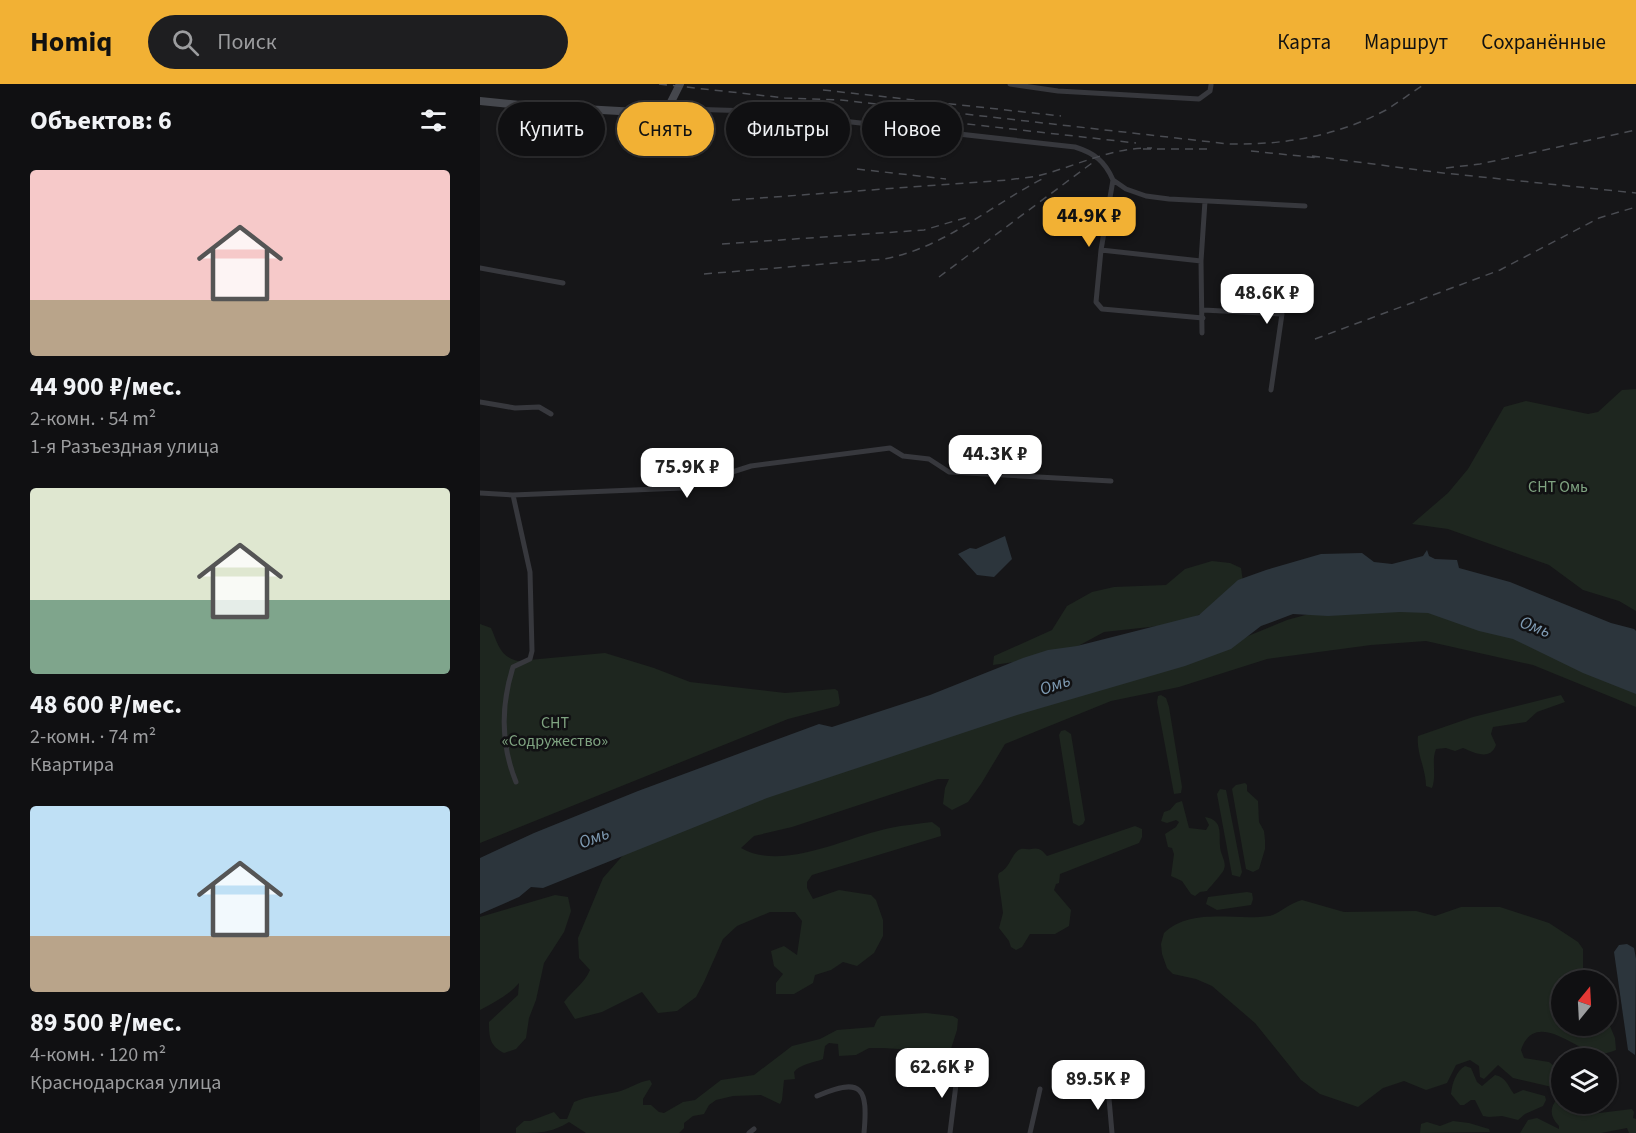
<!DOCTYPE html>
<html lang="ru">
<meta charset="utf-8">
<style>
body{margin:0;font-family:"Source Sans 3",sans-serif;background:#1e1e20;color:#f1f3f6;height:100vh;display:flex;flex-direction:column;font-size:22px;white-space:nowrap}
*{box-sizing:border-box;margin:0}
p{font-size:20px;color:#9c9d9f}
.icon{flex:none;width:33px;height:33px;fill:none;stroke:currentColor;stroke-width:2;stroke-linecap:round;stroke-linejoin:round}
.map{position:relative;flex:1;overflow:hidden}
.sheet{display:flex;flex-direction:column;background:#101012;width:480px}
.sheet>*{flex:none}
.guide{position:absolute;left:18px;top:18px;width:570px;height:54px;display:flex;gap:12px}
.needle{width:39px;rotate:18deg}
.controls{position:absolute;left:1071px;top:886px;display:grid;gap:12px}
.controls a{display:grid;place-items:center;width:66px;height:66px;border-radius:50%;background:#101012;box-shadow:0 2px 4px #0004,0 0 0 2px #303032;font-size:30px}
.price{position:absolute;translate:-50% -51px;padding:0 14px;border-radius:12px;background:#fff;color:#222;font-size:20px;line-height:39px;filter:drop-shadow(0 2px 3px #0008)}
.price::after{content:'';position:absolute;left:50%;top:36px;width:18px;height:14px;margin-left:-9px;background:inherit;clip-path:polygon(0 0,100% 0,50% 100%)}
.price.selected{background:#f2b134;color:#111}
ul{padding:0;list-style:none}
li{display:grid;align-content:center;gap:12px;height:318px;padding:0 30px}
li span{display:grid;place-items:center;height:186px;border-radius:6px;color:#555}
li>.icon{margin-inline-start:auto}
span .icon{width:108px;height:108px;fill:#fffc;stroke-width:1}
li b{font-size:26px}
h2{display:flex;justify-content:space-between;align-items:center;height:72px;padding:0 30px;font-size:26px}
.tag{padding:0 21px;border-radius:27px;background:#101012;box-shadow:0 2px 4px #0004,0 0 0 2px #303032;font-size:21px;line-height:54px}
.tag.selected{background:#f2b134;color:#111}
header{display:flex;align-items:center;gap:36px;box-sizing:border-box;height:84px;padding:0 30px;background:#f2b134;color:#111}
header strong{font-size:28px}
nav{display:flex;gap:33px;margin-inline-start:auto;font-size:21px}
.search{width:420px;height:54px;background:#1e1e20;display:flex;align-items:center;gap:15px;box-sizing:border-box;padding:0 21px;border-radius:33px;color:#9c9d9f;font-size:22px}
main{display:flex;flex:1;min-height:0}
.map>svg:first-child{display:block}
.green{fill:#1e261f}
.water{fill:#2c353c}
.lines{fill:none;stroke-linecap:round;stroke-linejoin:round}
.street{stroke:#37383d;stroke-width:5}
.secondary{stroke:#45474d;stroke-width:8}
.rail{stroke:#4a4c52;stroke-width:1.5;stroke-dasharray:8 6;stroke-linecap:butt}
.labels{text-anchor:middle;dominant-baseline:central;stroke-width:5;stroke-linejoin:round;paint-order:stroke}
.park-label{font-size:16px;fill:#7fa381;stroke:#111113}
.water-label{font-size:18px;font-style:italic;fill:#7f9bb3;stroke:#111113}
</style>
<header>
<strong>Homiq</strong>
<div class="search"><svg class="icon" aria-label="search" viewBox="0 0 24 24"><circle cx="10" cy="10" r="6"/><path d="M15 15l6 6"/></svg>Поиск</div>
<nav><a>Карта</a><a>Маршрут</a><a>Сохранённые</a></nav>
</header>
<main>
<section class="sheet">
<h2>Объектов: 6<svg class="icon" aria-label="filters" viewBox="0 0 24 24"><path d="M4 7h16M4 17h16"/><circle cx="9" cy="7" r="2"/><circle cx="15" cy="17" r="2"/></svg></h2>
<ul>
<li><span style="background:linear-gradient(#f6c9c9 70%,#b9a48a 0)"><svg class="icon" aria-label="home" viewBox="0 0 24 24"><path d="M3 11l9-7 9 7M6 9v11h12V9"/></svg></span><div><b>44 900 ₽/мес.</b><p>2-комн. · 54 m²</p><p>1-я Разъездная улица</p></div></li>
<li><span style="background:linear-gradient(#dfe7d0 60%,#7fa58c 0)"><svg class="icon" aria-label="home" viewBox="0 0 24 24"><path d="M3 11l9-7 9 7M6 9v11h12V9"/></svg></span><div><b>48 600 ₽/мес.</b><p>2-комн. · 74 m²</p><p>Квартира</p></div></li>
<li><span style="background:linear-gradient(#bfe0f5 70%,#b9a48a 0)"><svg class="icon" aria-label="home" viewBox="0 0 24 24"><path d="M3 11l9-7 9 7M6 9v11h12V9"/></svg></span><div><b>89 500 ₽/мес.</b><p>4-комн. · 120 m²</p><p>Краснодарская улица</p></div></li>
</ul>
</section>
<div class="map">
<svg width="1156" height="1049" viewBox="0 0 1156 1049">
<rect width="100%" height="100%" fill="#161618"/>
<path class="green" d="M1156,305V527L1139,517L1103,506L1069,481L968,445L932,440L968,409L988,385L1024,323L1046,317L1108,330L1118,328L1142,306Z
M732,477L750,479L761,484L763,498L737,523L697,540L624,548L587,568L557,575L513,581L514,572L572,546L587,522L612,508L634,503L686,501L705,485Z
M943,525L1020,546L1156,606V623L1053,581L946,557L891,561L787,575L699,603L631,617L525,660L501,700L488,718L472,726L463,720L465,704L469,695H458L312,743L274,752L261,764C303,788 366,753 410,744C424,741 438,740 452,738L460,744L461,752L332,791L327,798V804L333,815L359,806L391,811L396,816L403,836V852L394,869L377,882L363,878L351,886L335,891L333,899L314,910H296V899L303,890L294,882L291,867L304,862L317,871L322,837L315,828H290L257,842L243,855L224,898L216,913L197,927L178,929L162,908L122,928L95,935L84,918C93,906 104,900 110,886L99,874L98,854L123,794L152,761L185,744L734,566L807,536L840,527Z
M0,540L11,544C18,560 20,573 38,577L125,569L174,584L210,598L305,609L355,605L358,607L360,619L358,622L308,635L0,759Z
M681,611L686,614L689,623L702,703L701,709L694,710L677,618L678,612Z
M1081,611L1085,618L1057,628L1046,638L1013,643L1011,650L1016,661C1010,677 995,669 983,664L975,667L966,664L956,665C951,677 957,691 952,704L946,702C946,685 936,668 938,652L993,633Z
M585,646L591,650L605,736L603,740L599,742L593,739L579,651L581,647Z
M765,699L767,701V707L778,717L779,738L784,747L785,756V765L779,785L773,788L766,785L752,705L756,701Z
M740,705L746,706L762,788L760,793L752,791L737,710Z
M702,717L709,744L726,746L729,741L725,733C743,736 739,749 740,762C740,770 747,778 744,785C744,788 729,804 727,807L720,808L715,812L711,810L702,797L691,792L694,770L692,764L688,763L685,750L696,743L699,738L696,736L687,739L681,737L684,728L690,726L696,719Z
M655,742L662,745V753L659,759L580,790L579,799L576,800L574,806L591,826L589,842L575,850H550L542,863L536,866L531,863L529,857L519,844L523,829L518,792L519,789C531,784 531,768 541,765C544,764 548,766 551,765C559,763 562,766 567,772Z
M767,808L772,809L773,815L771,821L737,826L726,820L728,813Z
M75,811L88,813L91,827L84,848L64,879L56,916L49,934L46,954L36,965L24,969C10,962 9,954 9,938L38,911L39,899C29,911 15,918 0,926V833Z
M822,816L864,828L936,827L955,832L981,823H1020L1069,839L1098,858L1103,865V897H1082V942H1126L1127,935L1135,954L1136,966C1129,969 1120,971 1113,969C1091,961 1054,927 1041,966L1044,974L1069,978L1081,987V994L1072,1003L1033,994L1018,981L1004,995L1000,993L999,982L990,976L976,981L967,999L946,1006L924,997L903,1004L878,1023L840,1010L821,996L775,939L732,902L716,895L693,890L687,884L682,870L681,860L684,849C711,823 755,837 789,832C798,831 809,819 822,816Z
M446,929L473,932L478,935L477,946L470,968L474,982L469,980L464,972H448L435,966L403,964H389L376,971L359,972L358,960L349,959L345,962L343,975C333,979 320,980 314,988L315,995L304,996L302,1016L300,1020L281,1011L253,1012L236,1016L229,1021L224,1030L213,1032L204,1039V1044L199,1049H106L89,1038C71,1049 60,1049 36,1049V1044L44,1037H50L74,1028L80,1035H87L94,1018C108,1012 123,1011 137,1008C149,1005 157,998 170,996L172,1000L163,1015V1021H171L179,1028L184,1029L203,1018L215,1016L241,996L274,991L312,962L340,955L357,946L394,943L397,936L401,932Z
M985,982L991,984L997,998L1002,1002L1015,991C1026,993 1028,1002 1034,1010L1043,1006L1065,1012L1066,1016L1063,1022L1045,1030L1038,1036L1022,1032L1009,1033L1003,1032L995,1016H991L984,1021H980L971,1010C972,1000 976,987 985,982Z
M1081,1011L1082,1020H1097L1093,1029L1103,1031L1152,1025L1154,1028L1153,1034L1156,1035V1049H1149L1147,1044L1121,1049H1040L1048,1036L1057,1034L1079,1045V1042C1068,1031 1070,1021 1081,1011Z
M973,1037L989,1039L1009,1045L1010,1048L940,1049L941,1040L947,1038L960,1042Z"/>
<path class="water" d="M525,452L532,475L514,493L497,491L478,470L490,464L496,465Z
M947,466L949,472L955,475L977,476L979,484L1030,498L1131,539L1154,545L1156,547V610L1103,589L1033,555L999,547L948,529L920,528L848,532L813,530L781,542L751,565L705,582L537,631L287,714L63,804L51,803L39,813L0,830V774L54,749L158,707L339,640L352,643L450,611L543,574L568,566L597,562L719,531L758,496L786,486L841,470L882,469L894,478L912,480L943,472Z
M1147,860L1154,864L1156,875L1155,971L1148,966L1134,868L1139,861Z"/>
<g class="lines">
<path class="street" d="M530,0L578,7L719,15L730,7L731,1
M190,20L205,25L273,27L595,63C614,69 625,77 633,96
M633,96L621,166L616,218L622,225L723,234
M633,96L646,105L666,112L689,115L825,122
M621,166L721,177
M0,184L83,199
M723,226L802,230L791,306
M722,249L721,177L725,117
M0,318L35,324L59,323L71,330
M0,409L33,411L202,404L271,382L410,364L423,372L449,375L469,388L631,397
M33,411L50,488L52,567L50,575L33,583C21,621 21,661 36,698
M628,1003L632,1049
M337,1012C383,992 388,1005 384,1049
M269,1049L274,1045
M470,1049L478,984
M550,1049L560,1005"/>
<path class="secondary" d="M0,17L50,22L175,29L190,20L200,0"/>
<path class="rail" d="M179,0L305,14L361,16L749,60C805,61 857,52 906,26C919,18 932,8 945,0
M343,6L581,32
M390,29L656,59
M663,65H729
M771,67L840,74
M832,72L954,88L1156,109
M966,84L1000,80L1156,46
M377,85L466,95
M252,116L528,96C539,94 551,94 561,91C599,81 632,63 672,64
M242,160L444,146L488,133
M224,190L404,175C465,164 512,120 566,93
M459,193L612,79
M835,255L1020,186L1119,134L1156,123"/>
</g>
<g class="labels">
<g class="park-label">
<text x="1078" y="403">СНТ Омь</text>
<text x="75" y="639">СНТ<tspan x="75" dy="18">«Содружество»</tspan></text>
</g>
<g class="water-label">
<text transform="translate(1055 543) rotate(21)">Омь</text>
<text transform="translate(575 601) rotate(-19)">Омь</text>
<text transform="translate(114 754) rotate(-21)">Омь</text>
</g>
</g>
</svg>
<div class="controls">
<a><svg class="needle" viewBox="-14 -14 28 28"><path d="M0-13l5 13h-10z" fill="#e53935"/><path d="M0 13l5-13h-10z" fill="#9c9d9f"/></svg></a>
<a><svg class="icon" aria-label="layers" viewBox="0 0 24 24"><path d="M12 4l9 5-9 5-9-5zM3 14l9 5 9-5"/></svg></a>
</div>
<b class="price selected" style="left:609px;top:164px">44.9K ₽</b>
<b class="price" style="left:787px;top:241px">48.6K ₽</b>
<b class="price" style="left:515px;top:402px">44.3K ₽</b>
<b class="price" style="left:207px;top:415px">75.9K ₽</b>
<b class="price" style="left:462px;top:1015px">62.6K ₽</b>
<b class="price" style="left:618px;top:1027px">89.5K ₽</b>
<div class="guide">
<a class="tag">Купить</a>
<a class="tag selected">Снять</a>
<a class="tag">Фильтры</a>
<a class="tag">Новое</a>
</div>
</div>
</main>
